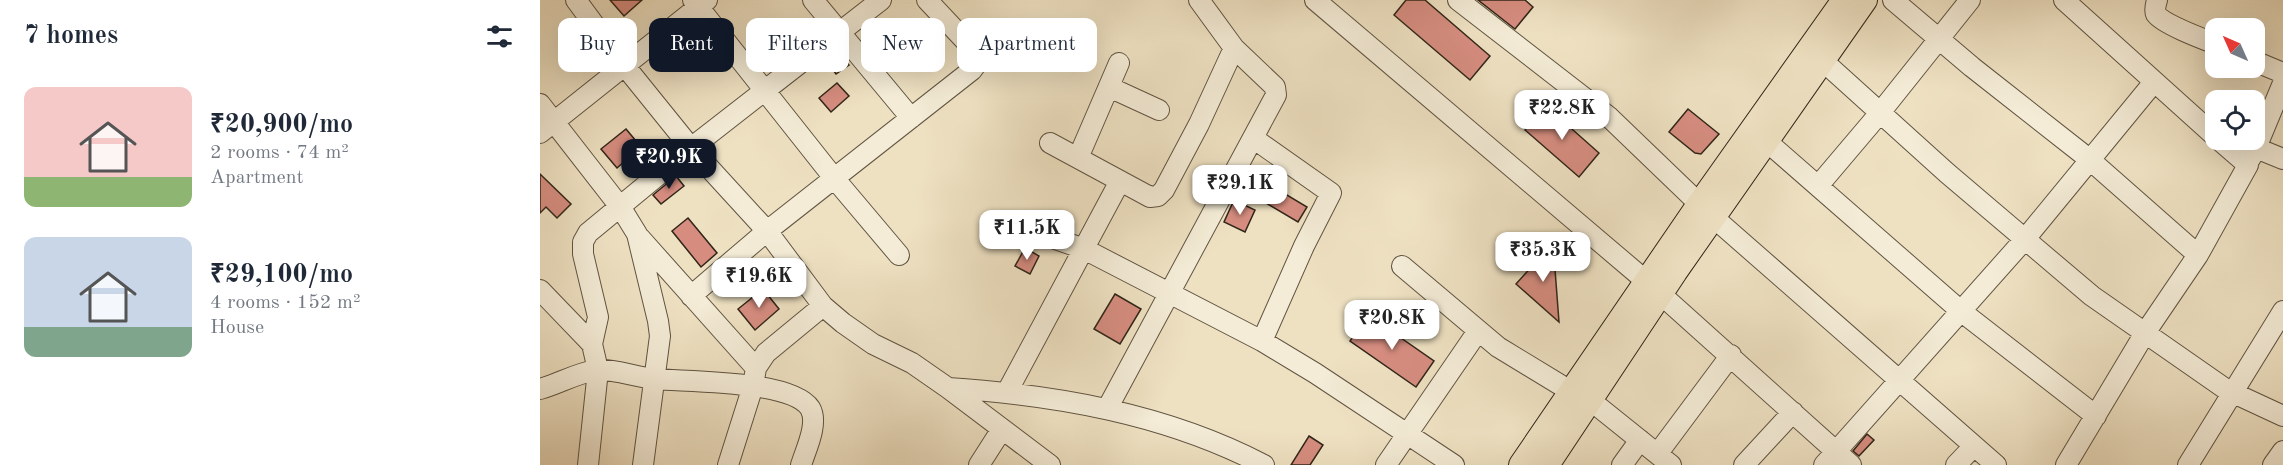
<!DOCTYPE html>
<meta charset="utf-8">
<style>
body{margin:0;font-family:"Old Standard TT",serif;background:#f6f6f7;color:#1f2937;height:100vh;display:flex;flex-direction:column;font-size:22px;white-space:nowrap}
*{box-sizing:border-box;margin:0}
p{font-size:20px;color:#747a83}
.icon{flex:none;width:33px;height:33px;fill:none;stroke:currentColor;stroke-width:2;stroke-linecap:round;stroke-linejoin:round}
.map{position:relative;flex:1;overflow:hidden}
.drawer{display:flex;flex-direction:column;background:#fff;width:540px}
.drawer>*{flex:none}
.guide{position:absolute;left:18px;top:18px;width:570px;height:54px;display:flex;gap:12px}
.needle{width:39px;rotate:315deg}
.buttons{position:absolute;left:1665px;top:18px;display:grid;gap:12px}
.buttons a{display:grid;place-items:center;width:60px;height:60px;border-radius:12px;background:#fff;box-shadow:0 6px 24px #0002;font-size:30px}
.price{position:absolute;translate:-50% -51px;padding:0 14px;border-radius:12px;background:#fff;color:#222;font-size:20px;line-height:39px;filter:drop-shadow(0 2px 3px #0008)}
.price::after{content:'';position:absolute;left:50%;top:36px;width:18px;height:14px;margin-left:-9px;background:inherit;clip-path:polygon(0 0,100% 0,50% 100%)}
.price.active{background:#111827;color:#fff}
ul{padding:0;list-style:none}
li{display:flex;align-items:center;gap:18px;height:150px;padding:0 24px}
li span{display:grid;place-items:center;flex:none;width:168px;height:120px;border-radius:12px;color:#555}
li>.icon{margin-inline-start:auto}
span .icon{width:72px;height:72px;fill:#fffc;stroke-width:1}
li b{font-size:26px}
h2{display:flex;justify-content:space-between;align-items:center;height:72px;padding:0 24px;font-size:26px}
.chip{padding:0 21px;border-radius:12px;background:#fff;box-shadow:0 6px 24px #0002;font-size:21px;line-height:54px}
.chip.active{background:#111827;color:#fff}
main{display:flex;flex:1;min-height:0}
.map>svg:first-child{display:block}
.building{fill:#d68d80;stroke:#302518;stroke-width:1.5}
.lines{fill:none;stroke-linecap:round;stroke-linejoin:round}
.minor-casing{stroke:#605442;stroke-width:22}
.major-casing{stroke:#302518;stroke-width:26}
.minor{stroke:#f4ecd7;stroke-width:20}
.major{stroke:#eee1c2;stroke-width:24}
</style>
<main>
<section class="drawer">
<h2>7 homes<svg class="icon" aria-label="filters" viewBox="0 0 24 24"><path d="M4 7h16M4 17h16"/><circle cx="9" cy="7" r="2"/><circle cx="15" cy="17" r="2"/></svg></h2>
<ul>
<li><span style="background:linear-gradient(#f6c9c9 75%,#8fb573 0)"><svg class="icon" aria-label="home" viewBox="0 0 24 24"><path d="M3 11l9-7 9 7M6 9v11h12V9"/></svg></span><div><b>₹20,900/mo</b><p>2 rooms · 74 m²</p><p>Apartment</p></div></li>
<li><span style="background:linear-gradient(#c9d6e8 75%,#7fa58c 0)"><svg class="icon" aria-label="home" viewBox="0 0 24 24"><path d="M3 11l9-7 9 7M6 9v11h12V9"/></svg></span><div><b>₹29,100/mo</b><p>4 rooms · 152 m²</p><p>House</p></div></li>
</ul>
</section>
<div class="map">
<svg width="1743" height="465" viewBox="0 0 1743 465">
<rect width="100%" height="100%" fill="#eee1c2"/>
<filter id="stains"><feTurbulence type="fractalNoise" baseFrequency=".00333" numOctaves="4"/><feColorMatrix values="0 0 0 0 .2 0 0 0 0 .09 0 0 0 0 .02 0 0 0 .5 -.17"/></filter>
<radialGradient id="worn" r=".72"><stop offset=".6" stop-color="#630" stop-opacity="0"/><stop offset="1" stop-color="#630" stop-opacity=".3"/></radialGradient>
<path class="building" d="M70,0H102L84,16Z
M866,0H885L950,56L930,80L854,15Z
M938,0H985L993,7L975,29Z
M37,21L50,39L39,48L25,31Z
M251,22L263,38L236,59L224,43Z
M145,33L152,42L127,60L121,52Z
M298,49L309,65L296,74L285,59Z
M297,83L309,96L291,112L279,98Z
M1006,106L1059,153L1039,177L985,130Z
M1148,109L1179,134L1161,154L1155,153L1129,132Z
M86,129L101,147L77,168L61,149Z
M0,174L31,204L17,218L6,207L0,213Z
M136,176L144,186L121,204L113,195Z
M730,185L767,207L758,222L721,200Z
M694,200L715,210L705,232L684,222Z
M148,218L177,253L161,267L132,231Z
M1013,243L1019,322L976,284Z
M485,248L499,256L490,274L475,266Z
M223,289L239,309L215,330L198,309Z
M575,294L601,309L580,344L554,329Z
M828,315L894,361L876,387L810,341Z
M1327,434L1334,440L1319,456L1313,451Z
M769,436L783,445L770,465H751Z"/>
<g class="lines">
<defs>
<path id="minor" d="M36,0L84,65L151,148L227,231L283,306L303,323L333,344L372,363L408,388L510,465
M153,0L294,178L359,255
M273,0L371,118
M775,0L1106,281L1311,465
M918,0L1069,117L1173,217L1456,465
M1353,0L1432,67L1549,159L1658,255
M1524,0L1676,137
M1617,0C1616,4 1614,10 1616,14C1623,24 1663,39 1676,44
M1273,52L1407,173L1552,296L1687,390L1743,416
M1714,61L1743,73
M569,87L619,110
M0,104L81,208L97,234L118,321L120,336L103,465
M0,133L167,0
M1217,133L1422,312L1556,416
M713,138L791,193L764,246L722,341
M510,143L610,197L618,196L624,190L659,124L694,48
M1716,148L1743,83
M538,158L579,63
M1710,159L1716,148L1743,159
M1278,186L1339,114L1430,0
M507,236L544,249L722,341L775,373L914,465
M100,238L216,368
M862,266L958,347L1032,392L1050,400L1131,465
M0,290L52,344
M151,296L227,231L432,70L438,62L433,49L387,0
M408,388C517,395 626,414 724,465
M0,389C18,384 37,373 56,370C72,368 98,378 115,379C149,382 251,380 270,408C279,423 266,449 261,465
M467,392L580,181
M567,409L736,95L735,87L694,48L659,0
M1118,453L1191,355
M48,465L58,370L52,344L58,317L43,254V242L48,233L151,148L341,0
M188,465L213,386L216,368L226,353L283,306
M439,465L462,429
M846,465L938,331
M1082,465L1100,440
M1204,465L1253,412
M1284,465L1485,239L1614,82
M1416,465L1434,446
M1526,465L1605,333L1658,255L1708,165L1679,140
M1648,465L1743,311
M1733,465L1743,451"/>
<path id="major" d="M981,465L1160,203L1304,0
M1007,465L1135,272L1325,0"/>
</defs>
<use href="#minor" class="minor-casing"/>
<use href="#major" class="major-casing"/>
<use href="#minor" class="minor"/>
<use href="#major" class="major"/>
</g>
<rect width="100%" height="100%" filter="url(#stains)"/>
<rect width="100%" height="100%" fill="url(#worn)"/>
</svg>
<div class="buttons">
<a><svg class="needle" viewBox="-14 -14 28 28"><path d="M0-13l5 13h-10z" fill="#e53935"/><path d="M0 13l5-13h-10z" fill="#747a83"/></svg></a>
<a><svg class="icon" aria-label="locate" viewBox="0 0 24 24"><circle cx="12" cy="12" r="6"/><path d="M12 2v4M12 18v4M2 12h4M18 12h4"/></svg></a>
</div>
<b class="price" style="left:1022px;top:141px">₹22.8K</b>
<b class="price active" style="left:129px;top:190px">₹20.9K</b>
<b class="price" style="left:700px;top:216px">₹29.1K</b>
<b class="price" style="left:487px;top:261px">₹11.5K</b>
<b class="price" style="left:1003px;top:283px">₹35.3K</b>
<b class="price" style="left:219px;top:309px">₹19.6K</b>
<b class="price" style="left:852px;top:351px">₹20.8K</b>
<div class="guide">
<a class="chip">Buy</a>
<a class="chip active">Rent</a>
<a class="chip">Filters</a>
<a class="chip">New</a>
<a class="chip">Apartment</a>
</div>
</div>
</main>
